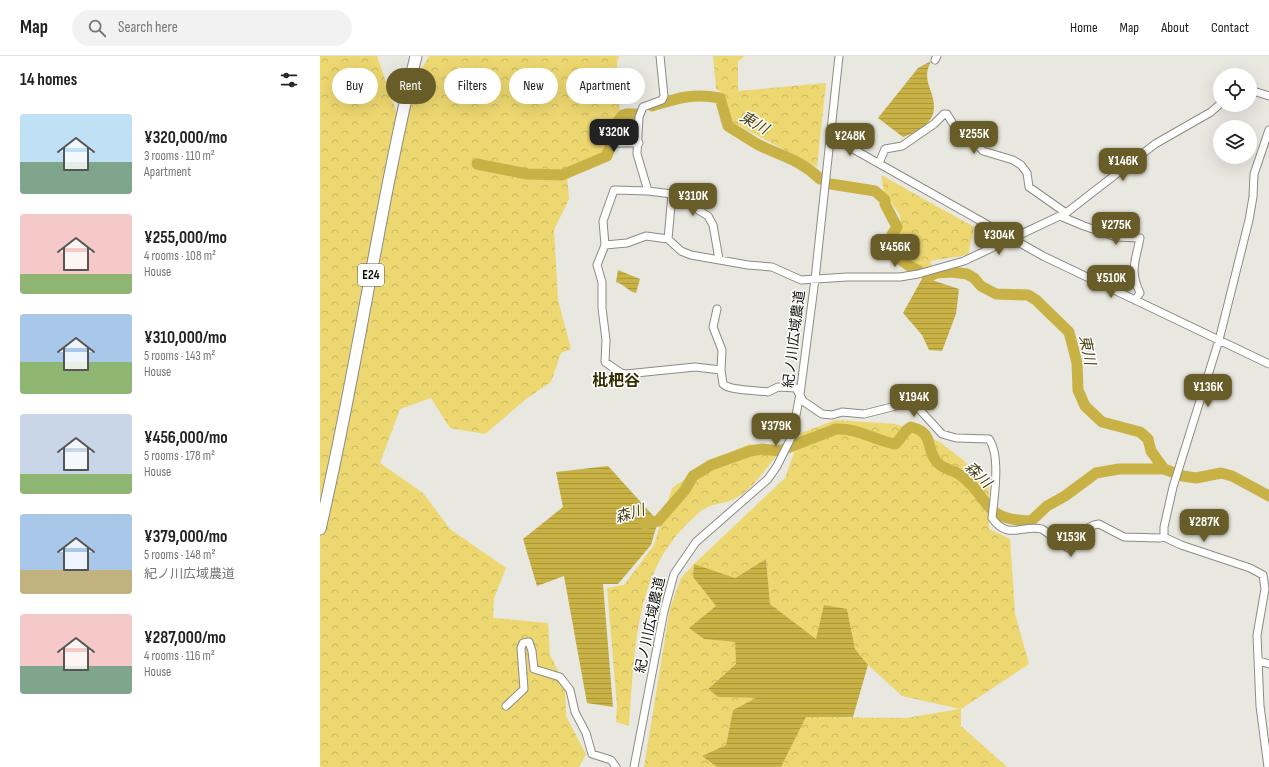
<!DOCTYPE html>
<meta charset="utf-8">
<style>
body{margin:0;font-family:"Sofia Sans Condensed","Noto Sans JP",sans-serif;background:#f2f2f2;color:#222;height:100vh;display:flex;flex-direction:column;font-size:15px;white-space:nowrap}
*{box-sizing:border-box;margin:0}
p{font-size:13px;color:#767676}
.icon{flex:none;width:22px;height:22px;fill:none;stroke:currentColor;stroke-width:2;stroke-linecap:round;stroke-linejoin:round}
.map{position:relative;flex:1;overflow:hidden}
.drawer{display:flex;flex-direction:column;background:#fff;width:320px}
.drawer>*{flex:none}
.hud{position:absolute;left:12px;top:12px;width:380px;height:36px;display:flex;gap:8px}
.buttons{position:absolute;left:893px;top:12px;display:grid;gap:8px}
.buttons a{display:grid;place-items:center;width:44px;height:44px;border-radius:50%;background:#fff;box-shadow:0 4px 16px #0002;font-size:20px}
.price{position:absolute;translate:-50% -34px;padding:0 9px;border-radius:8px;background:#685d29;color:#fff;font-size:13px;line-height:26px;filter:drop-shadow(0 1px 2px #0008)}
.price::after{content:'';position:absolute;left:50%;top:24px;width:12px;height:9px;margin-left:-6px;background:inherit;clip-path:polygon(0 0,100% 0,50% 100%)}
.price.active{background:#222;color:#fff}
ul{padding:0;list-style:none}
li{display:flex;align-items:center;gap:12px;height:100px;padding:0 20px}
li span{display:grid;place-items:center;flex:none;width:112px;height:80px;border-radius:4px;color:#555}
li>.icon{margin-inline-start:auto}
span .icon{width:48px;height:48px;fill:#fffc;stroke-width:1}
li b{font-size:17px}
h2{display:flex;justify-content:space-between;align-items:center;height:48px;padding:0 20px;font-size:17px}
.pill{padding:0 14px;border-radius:18px;background:#fff;box-shadow:0 4px 16px #0002;font-size:14px;line-height:36px}
.pill.active{background:#685d29;color:#fff}
header{display:flex;align-items:center;gap:24px;box-sizing:border-box;height:56px;padding:0 20px;background:#fff;border-bottom:1px solid #e0e0e0}
header strong{font-size:19px}
nav{display:flex;gap:22px;margin-inline-start:auto;font-size:14px}
.search{width:280px;height:36px;background:#f2f2f2;display:flex;align-items:center;gap:10px;box-sizing:border-box;padding:0 14px;border-radius:22px;color:#767676;font-size:15px}
main{display:flex;flex:1;min-height:0}
.map>svg:first-child{display:block}
.forest{fill:url(#forest-crowns)}
.water{fill:url(#water-rules)}
.lines{fill:none;stroke-linecap:round;stroke-linejoin:round}
.river{stroke:#c9b245;stroke-width:11}
.minor-casing{stroke:#8c8b85;stroke-width:9}
.highway-casing{stroke:#8c8b85;stroke-width:13}
.minor{stroke:#fff;stroke-width:7}
.highway{stroke:#fff;stroke-width:11}
.labels{text-anchor:middle;dominant-baseline:central;stroke-width:3;stroke-linejoin:round;paint-order:stroke}
.shield{fill:#fff;stroke:#585856;stroke-width:1}
.shield-label{font-size:13px;font-weight:bold;fill:#10100e}
.street-label{font-size:14px;fill:#10100e;stroke:#fff}
.water-label{font-size:15px;font-style:italic;fill:#4b4215;stroke:#fff}
.quarter-label{font-size:16px;font-weight:bold;fill:#352d01;stroke:#fff}
</style>
<header>
<strong>Map</strong>
<div class="search"><svg class="icon" aria-label="search" viewBox="0 0 24 24"><circle cx="10" cy="10" r="6"/><path d="M15 15l6 6"/></svg>Search here</div>
<nav><a>Home</a><a>Map</a><a>About</a><a>Contact</a></nav>
</header>
<main>
<section class="drawer">
<h2>14 homes<svg class="icon" aria-label="filters" viewBox="0 0 24 24"><path d="M4 7h16M4 17h16"/><circle cx="9" cy="7" r="2"/><circle cx="15" cy="17" r="2"/></svg></h2>
<ul>
<li><span style="background:linear-gradient(#bfe0f5 60%,#7fa58c 0)"><svg class="icon" aria-label="home" viewBox="0 0 24 24"><path d="M3 11l9-7 9 7M6 9v11h12V9"/></svg></span><div><b>¥320,000/mo</b><p>3 rooms · 110 m²</p><p>Apartment</p></div></li>
<li><span style="background:linear-gradient(#f6c9c9 75%,#8fb573 0)"><svg class="icon" aria-label="home" viewBox="0 0 24 24"><path d="M3 11l9-7 9 7M6 9v11h12V9"/></svg></span><div><b>¥255,000/mo</b><p>4 rooms · 108 m²</p><p>House</p></div></li>
<li><span style="background:linear-gradient(#a9c7e8 60%,#8fb573 0)"><svg class="icon" aria-label="home" viewBox="0 0 24 24"><path d="M3 11l9-7 9 7M6 9v11h12V9"/></svg></span><div><b>¥310,000/mo</b><p>5 rooms · 143 m²</p><p>House</p></div></li>
<li><span style="background:linear-gradient(#c9d6e8 75%,#8fb573 0)"><svg class="icon" aria-label="home" viewBox="0 0 24 24"><path d="M3 11l9-7 9 7M6 9v11h12V9"/></svg></span><div><b>¥456,000/mo</b><p>5 rooms · 178 m²</p><p>House</p></div></li>
<li><span style="background:linear-gradient(#a9c7e8 70%,#c2b280 0)"><svg class="icon" aria-label="home" viewBox="0 0 24 24"><path d="M3 11l9-7 9 7M6 9v11h12V9"/></svg></span><div><b>¥379,000/mo</b><p>5 rooms · 148 m²</p><p>紀ノ川広域農道</p></div></li>
<li><span style="background:linear-gradient(#f6c9c9 65%,#7fa58c 0)"><svg class="icon" aria-label="home" viewBox="0 0 24 24"><path d="M3 11l9-7 9 7M6 9v11h12V9"/></svg></span><div><b>¥287,000/mo</b><p>4 rooms · 116 m²</p><p>House</p></div></li>
</ul>
</section>
<div class="map">
<svg width="949" height="711" viewBox="0 0 949 711">
<defs>
<pattern id="forest-crowns" width="20" height="18" patternUnits="userSpaceOnUse"><rect width="20" height="18" fill="#edd770"/><path d="M2 6a3 3 0 1 1 6 0M12 15a3 3 0 1 1 6 0" fill="none" stroke="#cab860"/></pattern>
<pattern id="water-rules" width="6" height="5" patternUnits="userSpaceOnUse"><rect width="6" height="5" fill="#c9b245"/><path d="M0 2.5h6" fill="none" stroke="#ac983b"/></pattern>
</defs>
<rect width="100%" height="100%" fill="#e8e7e0"/>
<path class="forest" d="M0,0H57L77,58L109,0H299L297,6L300,57L288,91L278,109L265,111L247,119L249,143L234,174L238,244L251,293L241,297L231,326L206,343L165,378L130,372L111,342L80,353L60,407L103,437L130,473L186,512L174,542L173,562L228,567L230,599L245,628L246,660L266,698L259,711H0Z
M393,0H425L418,5V35L506,27L497,111L412,66L402,36L396,33Z
M561,119L654,171L648,199L610,205L612,210L603,213C584,203 563,196 581,171L580,159L564,136Z
M516,364L576,368L620,386L643,404L669,430V473L690,483L695,558L709,608L641,653V670L687,711H461L486,661L586,662L640,653L582,640L548,609L535,593L527,553L496,583L450,548L446,503L415,522L374,509L373,521L396,550L370,572L384,583L415,586L416,608L388,633L398,641L436,642L413,654L406,689L382,700L397,711H324L350,552L361,522L374,508L465,422L481,377Z
M429,388L458,398C446,412 432,434 416,442C406,448 393,447 384,453C378,456 373,463 368,467C313,520 315,599 309,670L296,666L297,650L287,532L304,529L334,489L352,432L394,404Z"/>
<path class="water" d="M611,5C601,25 613,31 614,50C615,67 596,77 583,81L558,62L598,12Z
M298,214L320,223L316,237C309,236 304,228 296,226Z
M603,221L639,233L636,258L622,295L609,294L602,279L583,257Z
M288,410L338,465L331,489L298,528H283L293,651L267,647L244,520L217,530L203,483L243,451L236,416Z
M446,503L450,548L496,583L504,549L527,553L535,593L548,609L533,661H486L461,711H397L382,700L406,689L413,654L436,642L398,641L388,633L416,608L415,586L384,583L369,572L396,550L373,521L374,508L415,522Z"/>
<g class="lines">
<path class="river" d="M332,50C358,42 373,37 400,42L408,70C418,76 427,82 437,88C460,100 480,103 500,123
M306,58H318
M291,86L295,69L303,59
M157,108L207,118L242,119L287,100L291,88
M511,128L555,135L565,144V148L577,171C575,175 572,177 571,181C567,199 587,209 599,215
M605,217L610,220L616,217L632,216L647,218L654,222L661,230L676,238L708,239L716,244L749,276L757,307L758,334L765,350L782,366L820,376L828,383L831,395L844,413
M324,468L338,465L365,434L373,420L391,409L430,395L442,393L459,395L516,373C538,372 554,384 575,388C582,383 583,375 591,371C616,377 604,393 618,407C623,413 634,414 640,419C671,441 660,464 711,465L727,450L745,440L776,417L799,413H844L863,420L876,422L901,417L912,420L949,440"/>
<defs>
<path id="minor" d="M615,4L617,0
M930,34L949,40
M285,77L292,87H319
M510,80L723,200L949,308
M559,107L565,93L582,90L614,68L624,58H627L638,76L651,82L663,95L693,104L701,109L707,117L709,131L746,157
M328,135L317,98L319,61L323,51L342,44L344,40L340,0
M740,160L764,170L796,181L820,182C816,204 809,214 820,237L815,244
M348,183L352,138
M285,189L307,187L326,180L348,183L361,195L371,199L428,209L452,211L481,224L527,221H580L598,218L644,205L746,157L835,88L891,56L900,48
M399,203L393,169L388,160L352,138L328,135L294,134L283,165L285,189L277,209L282,226V252L286,284L285,306L301,317L306,318L375,311L401,314L403,328C410,335 437,334 448,336L458,331L476,332L483,345L502,358L512,359L522,356L544,358L584,348L599,353L622,378L636,382L669,383C681,400 674,442 672,462C688,485 703,468 722,473L748,492L751,493L768,472L774,469L779,468L804,481L840,482L844,481
M397,253L393,271L402,294L401,314
M844,481V471L853,431L899,284L929,164L933,141L934,118L949,74
M844,481L861,489L930,512L943,519L945,533L937,579L940,650L948,711
M939,605L949,608
M186,650L204,633L201,592L203,587L209,586L212,595L214,613L240,621L250,634L255,656L266,677L272,698L291,704L296,711
M314,711L344,555L354,518L376,486L448,423L457,410L472,380L480,338L495,223L519,0"/>
<path id="highway" d="M0,473C37,316 58,156 96,0"/>
</defs>
<use href="#minor" class="minor-casing"/>
<use href="#highway" class="highway-casing"/>
<use href="#minor" class="minor"/>
<use href="#highway" class="highway"/>
</g>
<g class="labels">
<rect class="shield" x="38" y="208" width="26" height="22" rx="3"/>
<g class="shield-label">
<text x="51" y="219">E24</text>
</g>
<g class="street-label">
<text transform="translate(474 283) rotate(-83)">紀ノ川広域農道</text>
<text transform="translate(330 569) rotate(-78)">紀ノ川広域農道</text>
</g>
<g class="water-label">
<text transform="translate(434 67) rotate(30)">東川</text>
<text transform="translate(767 294) rotate(78)">東川</text>
<text transform="translate(658 419) rotate(44)">森川</text>
<text transform="translate(310 458) rotate(-16)">森川</text>
</g>
<g class="quarter-label">
<text x="296" y="325">枇杷谷</text>
</g>
</g>
</svg>
<div class="buttons">
<a><svg class="icon" aria-label="locate" viewBox="0 0 24 24"><circle cx="12" cy="12" r="6"/><path d="M12 2v4M12 18v4M2 12h4M18 12h4"/></svg></a>
<a><svg class="icon" aria-label="layers" viewBox="0 0 24 24"><path d="M12 4l9 5-9 5-9-5zM3 14l9 5 9-5"/></svg></a>
</div>
<b class="price active" style="left:294px;top:97px">¥320K</b>
<b class="price" style="left:654px;top:99px">¥255K</b>
<b class="price" style="left:530px;top:101px">¥248K</b>
<b class="price" style="left:803px;top:126px">¥146K</b>
<b class="price" style="left:373px;top:161px">¥310K</b>
<b class="price" style="left:796px;top:190px">¥275K</b>
<b class="price" style="left:679px;top:200px">¥304K</b>
<b class="price" style="left:575px;top:212px">¥456K</b>
<b class="price" style="left:791px;top:243px">¥510K</b>
<b class="price" style="left:888px;top:352px">¥136K</b>
<b class="price" style="left:594px;top:362px">¥194K</b>
<b class="price" style="left:456px;top:391px">¥379K</b>
<b class="price" style="left:884px;top:487px">¥287K</b>
<b class="price" style="left:751px;top:502px">¥153K</b>
<div class="hud">
<a class="pill">Buy</a>
<a class="pill active">Rent</a>
<a class="pill">Filters</a>
<a class="pill">New</a>
<a class="pill">Apartment</a>
</div>
</div>
</main>
